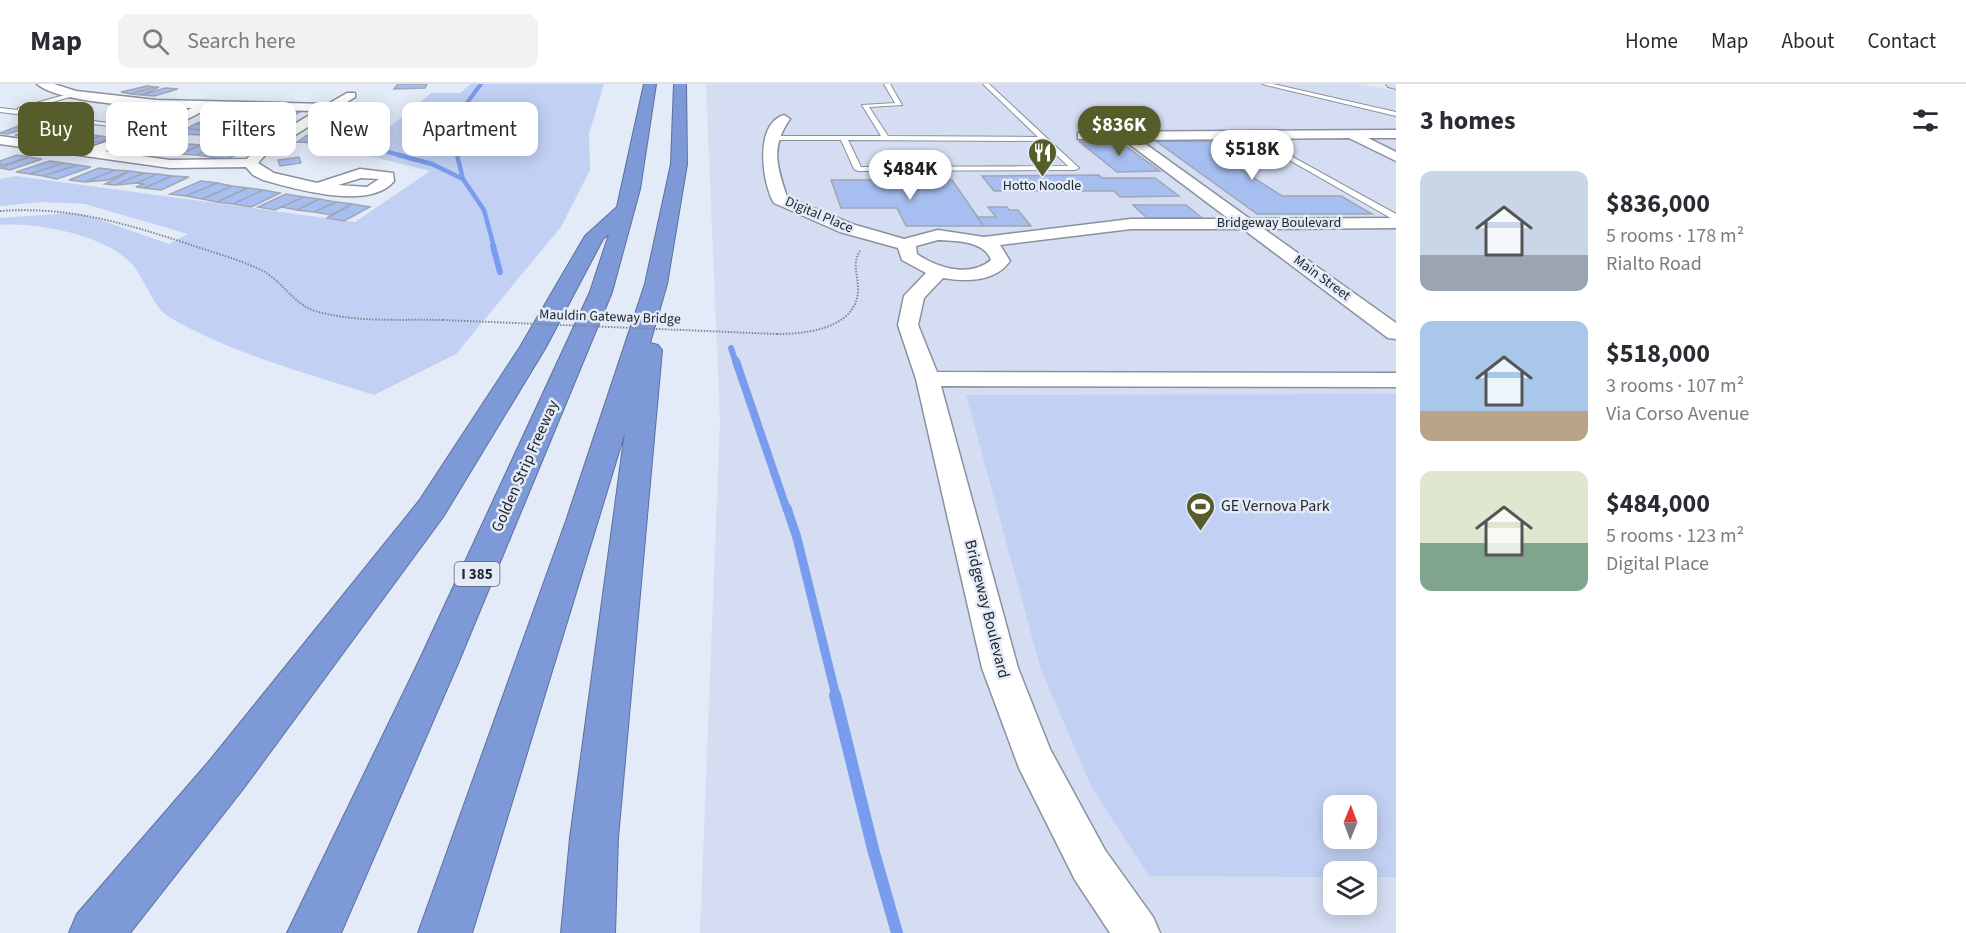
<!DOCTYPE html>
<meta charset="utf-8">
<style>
body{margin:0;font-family:"Source Sans 3",sans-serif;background:#f2f2f3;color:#2b2b33;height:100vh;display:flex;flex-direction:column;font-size:22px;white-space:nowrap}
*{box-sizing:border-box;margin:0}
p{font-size:20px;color:#7c7c81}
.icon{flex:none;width:33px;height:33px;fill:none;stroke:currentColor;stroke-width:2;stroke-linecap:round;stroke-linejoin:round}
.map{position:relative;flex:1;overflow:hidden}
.sheet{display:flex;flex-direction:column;background:#fff;width:570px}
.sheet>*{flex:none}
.banner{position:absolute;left:18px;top:18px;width:570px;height:54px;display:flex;gap:12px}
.needle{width:39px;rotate:1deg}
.tools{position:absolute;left:1323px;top:711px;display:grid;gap:12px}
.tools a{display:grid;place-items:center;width:54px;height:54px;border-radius:12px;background:#fff;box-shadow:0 3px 15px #0003;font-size:30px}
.price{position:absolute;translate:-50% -51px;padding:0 14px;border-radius:21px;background:#fff;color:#222;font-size:20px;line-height:39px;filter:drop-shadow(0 2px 3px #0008)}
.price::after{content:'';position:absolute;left:50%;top:36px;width:18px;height:14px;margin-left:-9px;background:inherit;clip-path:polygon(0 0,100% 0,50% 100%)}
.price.on{background:#565d2b;color:#fff}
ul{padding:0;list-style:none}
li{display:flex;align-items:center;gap:18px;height:150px;padding:0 24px}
li span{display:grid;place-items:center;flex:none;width:168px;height:120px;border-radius:12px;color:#555}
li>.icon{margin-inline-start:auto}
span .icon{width:72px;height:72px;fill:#fffc;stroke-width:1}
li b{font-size:26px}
h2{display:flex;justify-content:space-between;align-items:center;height:72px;padding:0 24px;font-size:26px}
.pill{padding:0 21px;border-radius:12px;background:#fff;box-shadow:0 3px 15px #0003;font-size:21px;line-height:54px}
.pill.on{background:#565d2b;color:#fff}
header{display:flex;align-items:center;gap:36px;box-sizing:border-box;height:84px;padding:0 30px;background:#fff;border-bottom:2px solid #e1e1e2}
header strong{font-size:28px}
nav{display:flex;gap:33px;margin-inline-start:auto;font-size:21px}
.search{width:420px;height:54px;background:#f2f2f3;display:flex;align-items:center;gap:15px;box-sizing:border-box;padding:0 21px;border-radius:12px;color:#7c7c81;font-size:22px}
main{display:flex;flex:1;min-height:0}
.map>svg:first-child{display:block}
.built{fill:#d4ddf2;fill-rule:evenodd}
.green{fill:#c2d1f3;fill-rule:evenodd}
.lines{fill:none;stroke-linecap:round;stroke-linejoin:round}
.stream-far5{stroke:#799cee;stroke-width:4}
.stream-far4{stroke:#799cee;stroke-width:4.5}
.stream-far3{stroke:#799cee;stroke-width:6}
.stream-far2{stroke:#799cee;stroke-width:8}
.stream-far1{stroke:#799cee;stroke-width:9}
.stream{stroke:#799cee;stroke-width:12}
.building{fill:#a7bef1;stroke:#a0a6b3;stroke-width:1.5}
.lane-casing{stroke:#8a909d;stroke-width:2}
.street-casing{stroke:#8a909d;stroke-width:3}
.secondary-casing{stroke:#8a909d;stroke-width:2}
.highway-casing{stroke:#5e719c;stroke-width:2}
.path{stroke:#828791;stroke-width:2;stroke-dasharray:1.5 1.5;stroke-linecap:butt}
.lane{fill:#fff;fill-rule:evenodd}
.street{fill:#fff;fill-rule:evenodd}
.secondary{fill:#d8e0f3;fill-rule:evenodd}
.highway{fill:#7e99d8;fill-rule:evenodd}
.path-bridge{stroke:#828791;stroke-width:2;stroke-dasharray:1.5 1.5;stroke-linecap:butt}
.labels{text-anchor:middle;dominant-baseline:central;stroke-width:5;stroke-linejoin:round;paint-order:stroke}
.far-poi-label{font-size:14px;fill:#24272c;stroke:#e3eaf8}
.far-street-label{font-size:14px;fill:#24272c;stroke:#e3eaf8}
.shield{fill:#e3eaf8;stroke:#5d6269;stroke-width:1.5}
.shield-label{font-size:15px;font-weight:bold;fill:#24272c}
.street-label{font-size:16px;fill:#24272c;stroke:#e3eaf8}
.poi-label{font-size:16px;fill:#24272c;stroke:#e3eaf8;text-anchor:start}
</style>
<header>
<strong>Map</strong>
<div class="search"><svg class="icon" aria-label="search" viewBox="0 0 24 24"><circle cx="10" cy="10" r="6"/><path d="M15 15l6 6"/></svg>Search here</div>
<nav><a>Home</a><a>Map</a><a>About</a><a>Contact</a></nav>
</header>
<main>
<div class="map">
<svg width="1396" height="849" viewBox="0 0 1396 849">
<rect width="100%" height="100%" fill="#e3eaf8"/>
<path class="built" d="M706,0H1362L1396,7V849H700L720,337ZM1334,722H1366V754H1334ZM1334,788H1366V820H1334Z"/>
<path class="green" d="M471,0H604L589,50L590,86L561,143L456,270L374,311C304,288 232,270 169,233C151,222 145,192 129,177C102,151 37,138 0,141V134L71,129L95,134L169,160L188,150L85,120L41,118L0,122V95L16,92L355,138L430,87L358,69L431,9H460Z
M1396,310V793H1367L1366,788H1334L1333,793L1149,792L1092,704L1041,586L966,311ZM1334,722H1366V754H1334Z"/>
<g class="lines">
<path class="stream-far5" d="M384,67L404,72
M458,72L463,24L481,0"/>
<path class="stream-far4" d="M398,71L432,80L463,95
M457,71L463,95L484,126L494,163"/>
<path class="stream-far3" d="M493,162L500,188
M731,264L736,279"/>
<path class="stream-far2" d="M736,277L787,426"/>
<path class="stream-far1" d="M787,424L797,454L836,612"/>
<path class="stream" d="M835,611L873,765L897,849"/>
</g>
<path class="building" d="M398,0H427L425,4L394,5Z
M147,2L154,3L131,10L121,8Z
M154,3H159L142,11L131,10Z
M165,4L178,5L154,12L142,11Z
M353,22L377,23H381L373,28L345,27Z
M222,27H250L241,32H213Z
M278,27H301L293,32H270Z
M165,28L174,29L154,35L145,34Z
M341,29L373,30L366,35L334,34Z
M213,32H236L229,36H205Z
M270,32H293L286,36H262Z
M334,34L358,35L352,39H327Z
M205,36H229L220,41L195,40Z
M262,36H286L279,41L254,40Z
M327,39H352L358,40L345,44L320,43Z
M195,40L220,41L211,46L186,45Z
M254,40L279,41L271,46L246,45Z
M21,41L31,43L7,50L0,49Z
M320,43L345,44L338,49L313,48Z
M38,44L47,45L23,52L15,51Z
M47,45L56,46L33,53L23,52Z
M186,45L211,46H216L206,51L176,50Z
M246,45L271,46L263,51L238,50Z
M56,46L64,47L41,54L33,53Z
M64,47L75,49L52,56L41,54Z
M313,48L338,49L332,53L306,52Z
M82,50L91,51L68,59L59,57Z
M229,50L263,51L253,56L220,55Z
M91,51L101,52L78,60L68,59Z
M101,52L111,54L88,61L78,60Z
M306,52L332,53L340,54L323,59L297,58Z
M151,53L167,55L138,65L124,63Z
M178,56L187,57L182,59L188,60L166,68L152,66Z
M160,57L173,58L152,66L138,65Z
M1156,57L1249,58L1271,71H1218L1282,112H1341L1372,130H1257Z
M1080,58H1120L1160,87L1117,88Z
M206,59L216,63L196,71L181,70Z
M188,60L201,61L181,70L166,68Z
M235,62L252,64L227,75L210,73Z
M216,63L229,64L210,73L196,71Z
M17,71L29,73L0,82V77Z
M29,73L42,75L10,86L0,84Z
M299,73L301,79L280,82L278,76Z
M50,77L64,79L30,90L16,88Z
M64,79L77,81L43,92L30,90Z
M77,81L91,83L57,95L43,92Z
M99,84L115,86L85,98L69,96Z
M115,86L130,87L108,96L85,98Z
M130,87L144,89L115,101L105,100Z
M144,89L157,90L137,99L115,101Z
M157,90L172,92L144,104L136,103L144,100L137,99Z
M1099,91L1102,94H1155L1179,112L1120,113L1114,107H994L982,92Z
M172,92L189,93L161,106L144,104Z
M831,96H952L984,142H906L897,124H841Z
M201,97L217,99L186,112L170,110Z
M217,99L232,102L202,115L186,112Z
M232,102L248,104L217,118L202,115Z
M248,104L263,106L233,120L217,118Z
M263,106L280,109L251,123L233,120Z
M286,110L304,113L275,126L258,123Z
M304,113L319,115L297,126L281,123Z
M319,115L336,118L314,128L297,126Z
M336,118L352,120L331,131L314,128Z
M352,120L370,123L344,137L327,134Z
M1133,121H1186L1202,134H1147Z
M988,123H1007L1009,126H1018L1031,142H984L977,133H996Z"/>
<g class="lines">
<defs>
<path id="lane" d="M884,0H890L902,21L869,23L888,52L1038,53L983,0H989L1079,84L1075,86L858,87L854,85L841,56H773L770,54L773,52H881L862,21L895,19ZM848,56L1042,57L1068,82L861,83Z
M1262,0H1273L1396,28V32Z
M75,8L77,11L21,27L159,46L156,48L0,28V24L18,26V24Z
M1249,51H1253L1396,130V137L1249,53Z"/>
<path id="street" d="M37,0H54L76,7L156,16L328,20L347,9H355V13L267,69L258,79L274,89L317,99L360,85L393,89L394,97C370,127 295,105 263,96L253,91L246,83L170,84L0,60V52L88,64L151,43L192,24C159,24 60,20 37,0ZM207,25L316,27L257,63L247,75L170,76L105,67L161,49ZM361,94L379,95L367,103L338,101Z
M784,31L790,35C770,63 777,83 787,113L852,140L904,155L938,146L984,153L1131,135H1229L1124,56L1078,55V49L1083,48L1396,46V54H1368L1396,68V77L1349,54L1140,56L1250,135L1396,134V144L1264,145L1396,239V255L1388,254L1243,145H1131L1000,161L1010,177C995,198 966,198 943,194L924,214L918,241L937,288L1396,289V303L941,302L1018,584L1050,665L1105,766L1153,833L1160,849H1110L1075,796L1019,684L982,584L916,295L898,241L904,212L926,189L902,176L898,164L840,148L774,119C762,99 754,40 784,31ZM938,156C955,157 984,156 991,176C970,194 937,184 917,170L916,162Z"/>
<path id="secondary" d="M1386,0H1396V5L1388,3Z"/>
<path id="highway" d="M644,0H656L640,105L612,208L459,577L341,849H287L419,577L590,208L609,150L603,155L546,263L443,433L243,705L130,849H69L77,830L211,675L419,417L520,263L585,152L617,123Z
M674,0H686L687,80L667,200L650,259L658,261L662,266L618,754L615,849H561L570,754L625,348L472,849H418L566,437L645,200L671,80Z"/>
</defs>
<use href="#lane" class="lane-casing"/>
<use href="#street" class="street-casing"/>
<use href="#secondary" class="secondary-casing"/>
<use href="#highway" class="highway-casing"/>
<path class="path" d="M0,127C67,122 125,139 188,160C212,168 238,175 261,186C282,196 293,220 315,227C356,239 401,235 443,236
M777,250C805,250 855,245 858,208C859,192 851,181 860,167"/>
<use href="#lane" class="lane"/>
<use href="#street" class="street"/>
<use href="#secondary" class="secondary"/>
<use href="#highway" class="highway"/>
<path class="path-bridge" d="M443,236L777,250"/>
</g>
<defs>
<symbol id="restaurant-pin" viewBox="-11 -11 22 30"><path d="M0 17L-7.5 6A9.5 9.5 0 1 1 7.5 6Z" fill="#565d2b" stroke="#e3eaf8"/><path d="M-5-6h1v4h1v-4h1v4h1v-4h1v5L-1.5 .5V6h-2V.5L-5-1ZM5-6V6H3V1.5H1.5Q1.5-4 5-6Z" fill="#fff"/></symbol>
<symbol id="stadium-pin" viewBox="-11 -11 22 30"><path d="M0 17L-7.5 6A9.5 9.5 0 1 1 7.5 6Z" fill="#565d2b" stroke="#e3eaf8"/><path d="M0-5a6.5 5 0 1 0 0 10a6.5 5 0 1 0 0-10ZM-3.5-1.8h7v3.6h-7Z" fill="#fff"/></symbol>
</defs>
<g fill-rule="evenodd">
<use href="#restaurant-pin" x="1026" y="52" width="33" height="45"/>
<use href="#stadium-pin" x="1184" y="406" width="33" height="45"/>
</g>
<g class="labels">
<g class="far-poi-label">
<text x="1042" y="102">Hotto Noodle</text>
</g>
<g class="far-street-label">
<text transform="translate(819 131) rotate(23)">Digital Place</text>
<text x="1279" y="139">Bridgeway Boulevard</text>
<text transform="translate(1322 194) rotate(36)">Main Street</text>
<text transform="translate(610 233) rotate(2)">Mauldin Gateway Bridge</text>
</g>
<rect class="shield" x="454.5" y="478" width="45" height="24" rx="4.5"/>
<g class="shield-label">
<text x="477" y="490">I 385</text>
</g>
<g class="street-label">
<text transform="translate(525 382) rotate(-66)">Golden Strip Freeway</text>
<text transform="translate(987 525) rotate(76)">Bridgeway Boulevard</text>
</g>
<g class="poi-label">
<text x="1221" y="422">GE Vernova Park</text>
</g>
</g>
</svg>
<div class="tools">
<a><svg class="needle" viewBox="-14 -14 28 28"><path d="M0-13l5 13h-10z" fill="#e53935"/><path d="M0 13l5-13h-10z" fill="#7c7c81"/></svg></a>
<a><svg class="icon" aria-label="layers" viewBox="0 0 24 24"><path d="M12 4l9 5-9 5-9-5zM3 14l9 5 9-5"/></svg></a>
</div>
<b class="price on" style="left:1119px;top:73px">$836K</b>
<b class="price" style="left:1252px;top:97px">$518K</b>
<b class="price" style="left:910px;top:117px">$484K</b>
<div class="banner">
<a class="pill on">Buy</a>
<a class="pill">Rent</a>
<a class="pill">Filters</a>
<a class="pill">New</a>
<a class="pill">Apartment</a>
</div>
</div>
<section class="sheet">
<h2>3 homes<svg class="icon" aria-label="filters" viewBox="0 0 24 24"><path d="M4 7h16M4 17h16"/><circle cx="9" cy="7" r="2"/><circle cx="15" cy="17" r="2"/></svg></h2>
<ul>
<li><span style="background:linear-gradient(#c9d6e8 70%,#9aa5b1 0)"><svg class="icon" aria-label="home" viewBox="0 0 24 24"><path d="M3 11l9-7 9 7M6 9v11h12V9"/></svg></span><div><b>$836,000</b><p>5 rooms · 178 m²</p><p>Rialto Road</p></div></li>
<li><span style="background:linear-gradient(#a9c7e8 75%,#b9a48a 0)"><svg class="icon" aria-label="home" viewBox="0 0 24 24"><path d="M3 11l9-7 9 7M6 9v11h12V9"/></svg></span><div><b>$518,000</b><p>3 rooms · 107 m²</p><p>Via Corso Avenue</p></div></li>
<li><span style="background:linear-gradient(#dfe7d0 60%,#7fa58c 0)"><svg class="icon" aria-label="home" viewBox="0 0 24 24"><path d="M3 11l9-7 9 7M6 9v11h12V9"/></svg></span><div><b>$484,000</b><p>5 rooms · 123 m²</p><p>Digital Place</p></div></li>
</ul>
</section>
</main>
